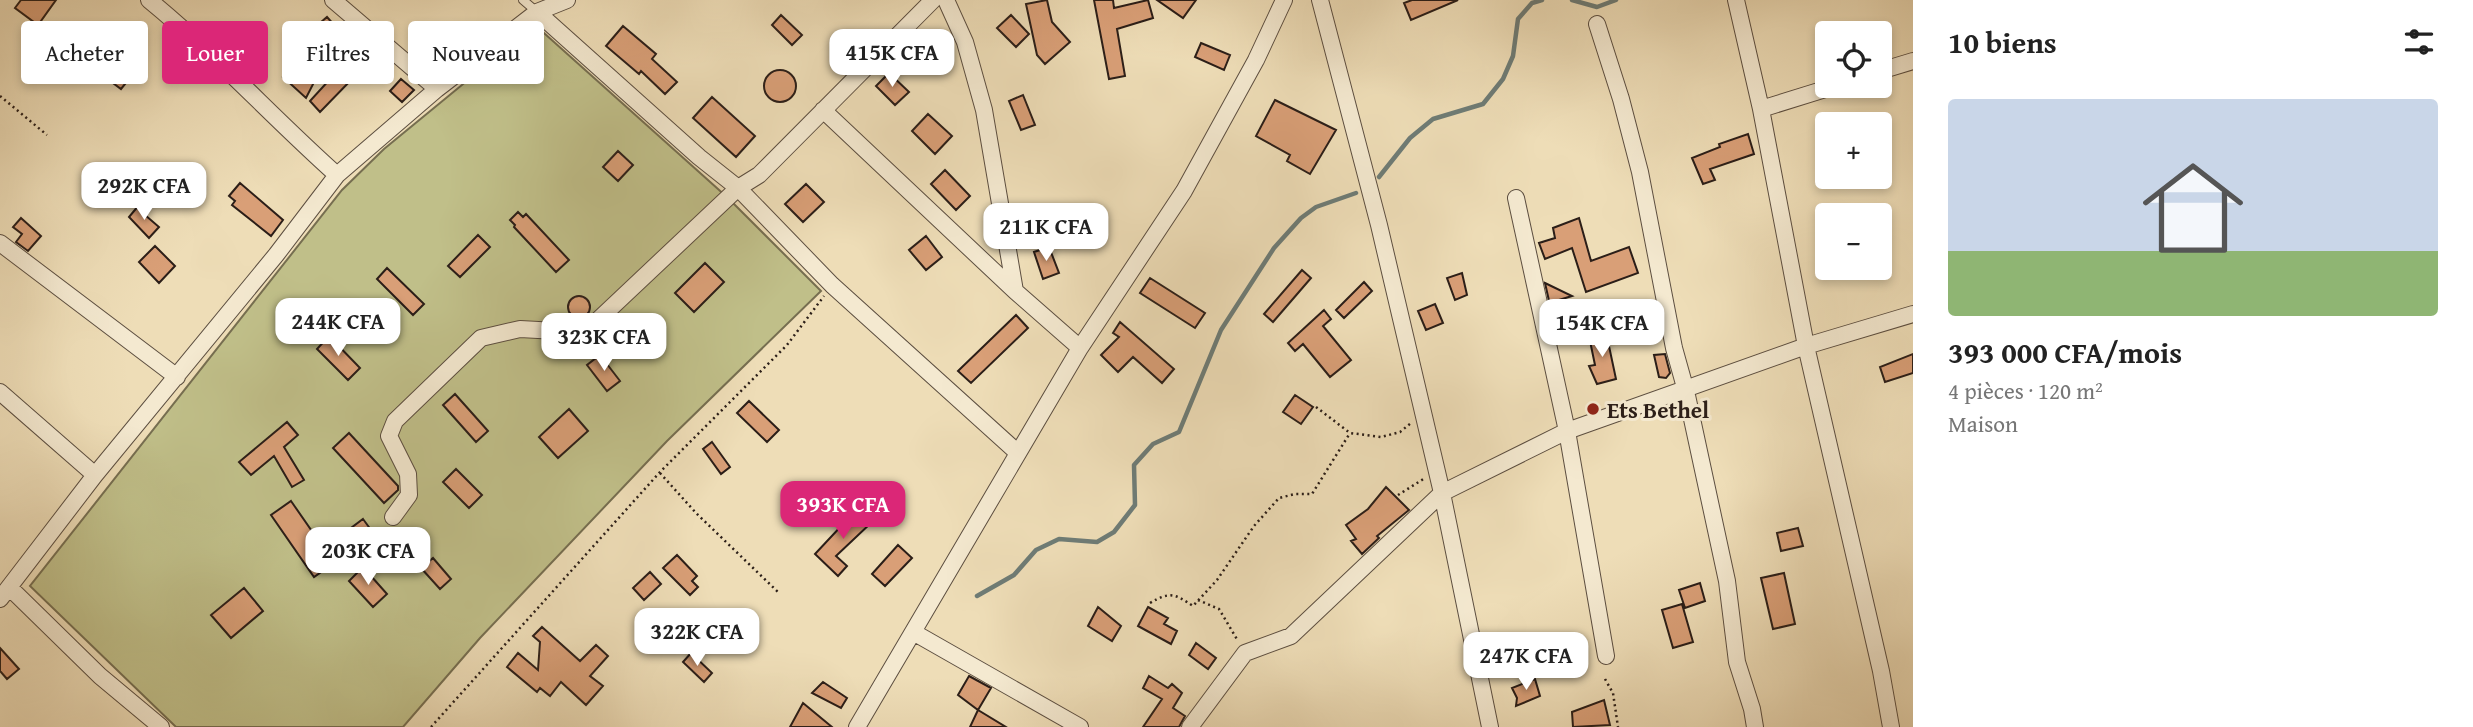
<!DOCTYPE html>
<html lang="fr">
<meta charset="utf-8">
<style>
body{margin:0;font-family:"Gentium Book Plus",serif;background:#f2f2f2;color:#222;height:100vh;display:flex;flex-direction:column;font-size:26px;white-space:nowrap}
*{box-sizing:border-box;margin:0}
p{font-size:23px;color:#767676}
.icon{flex:none;width:38px;height:38px;fill:none;stroke:currentColor;stroke-width:2;stroke-linecap:round;stroke-linejoin:round}
.map{position:relative;flex:1;overflow:hidden}
.side{display:flex;flex-direction:column;background:#fff;width:560px}
.side>*{flex:none}
.hud{position:absolute;left:21px;top:21px;width:665px;height:63px;display:flex;gap:14px}
.controls{position:absolute;left:1815px;top:21px;display:grid;gap:14px}
.controls a{display:grid;place-items:center;width:77px;height:77px;border-radius:7px;background:#fff;box-shadow:0 4px 10px #0003;font-size:35px}
.price{position:absolute;translate:-50% -60px;padding:0 16px;border-radius:14px;background:#fff;color:#222;font-size:23px;line-height:46px;filter:drop-shadow(0 2px 4px #0008)}
.price::after{content:'';position:absolute;left:50%;top:42px;width:21px;height:16px;margin-left:-10px;background:inherit;clip-path:polygon(0 0,100% 0,50% 100%)}
.price.on{background:#db2777;color:#fff}
ul{padding:0;list-style:none}
li{display:grid;align-content:center;gap:14px;height:371px;padding:0 35px}
li+li{border-top:2px solid #e0e0e0}
li span{display:grid;place-items:center;height:217px;border-radius:7px;color:#555}
li>.icon{margin-inline-start:auto}
span .icon{width:126px;height:126px;fill:#fffc;stroke-width:1}
li b{font-size:30px}
h2{display:flex;justify-content:space-between;align-items:center;height:84px;padding:0 35px;font-size:30px}
.pill{padding:0 24px;border-radius:7px;background:#fff;box-shadow:0 4px 10px #0003;font-size:24px;line-height:63px}
.pill.on{background:#db2777;color:#fff}
main{display:flex;flex:1;min-height:0}
.map>svg:first-child{display:block}
.green{fill:#c0bf89;stroke:#766e50;stroke-width:2}
.lines{fill:none;stroke-linecap:round;stroke-linejoin:round}
.stream{stroke:#6e7c76;stroke-width:4.5}
.building{fill:#d99f77;stroke:#2b1e18;stroke-width:2}
.lane-casing{stroke:#5c4e40;stroke-width:10}
.street-casing{stroke:#5c4e40;stroke-width:18}
.path{stroke:#2b1e18;stroke-width:2.5;stroke-dasharray:2 3.5;stroke-linecap:butt}
.lane{stroke:#f4e9d0;stroke-width:8}
.street{stroke:#f4e9d0;stroke-width:16}
.poi-dot{fill:#8f2418;stroke:#f4e9d0;stroke-width:2.5}
.labels{text-anchor:middle;dominant-baseline:central;stroke-width:6;stroke-linejoin:round;paint-order:stroke}
.poi-label{font-size:23px;font-weight:bold;fill:#2b1e18;stroke:#f4e9d0;text-anchor:start}
</style>
<main>
<div class="map">
<svg width="1913" height="727" viewBox="0 0 1913 727">
<rect width="100%" height="100%" fill="#eeddb7"/>
<filter id="stains"><feTurbulence type="fractalNoise" baseFrequency=".00286" numOctaves="4"/><feColorMatrix values="0 0 0 0 .2 0 0 0 0 .09 0 0 0 0 .02 0 0 0 .5 -.17"/></filter>
<radialGradient id="worn" r=".72"><stop offset=".6" stop-color="#630" stop-opacity="0"/><stop offset="1" stop-color="#630" stop-opacity=".3"/></radialGradient>
<path class="green" d="M535,25L728,198L821,291L667,441L480,638L403,727H176L30,586L342,190L384,149Z"/>
<g class="lines">
<path class="stream" d="M1572,0L1597,7L1616,0
M1379,177L1410,138L1433,119L1483,104L1503,79L1513,56L1518,19L1532,3L1542,0
M977,596L1014,575L1036,550L1059,539L1097,542L1114,532L1135,505L1134,465L1153,444L1179,432L1221,330L1274,248L1301,218L1316,207L1356,193"/>
</g>
<path class="building" d="M21,0H56L38,25L15,8Z
M1047,0L1052,22L1070,42L1045,64L1037,55L1026,4Z
M1094,0H1113L1114,8L1148,0L1153,18L1117,29L1125,76L1109,79Z
M1157,0H1196L1183,18Z
M1412,0H1458L1411,20L1404,3Z
M781,15L802,35L792,45L772,25Z
M1011,15L1029,34L1016,47L997,28Z
M327,17L335,26L317,42L331,49L306,98L283,77L293,68L300,75L310,66L317,53L300,33L305,36Z
M623,26L656,54L652,59L677,82L665,94L641,71L639,74L606,46Z
M1201,43L1230,55L1224,70L1195,57Z
M130,54L142,63L121,89L109,80Z
M342,66L354,77L320,112L310,101Z
M764 86a16 16 0 1 1 32 0a16 16 0 1 1-32 0Z
M889,73L909,92L895,105L876,86Z
M401,79L414,90L402,102L390,91Z
M1023,95L1035,125L1021,130L1009,101Z
M712,97L755,136L736,157L693,118Z
M1275,100L1336,130L1310,174L1287,161L1290,155L1256,136Z
M928,114L952,136L935,154L912,131Z
M1748,134L1754,154L1710,169L1715,180L1703,184L1692,158L1720,147L1719,144Z
M618,151L633,165L618,181L603,167Z
M945,170L970,196L956,210L931,184Z
M240,183L283,220L271,236L232,205L235,201L229,196Z
M806,184L824,202L803,222L785,204Z
M139,205L148,212L145,215L159,227L149,238L129,217Z
M518,212L523,217L526,214L569,260L556,272L514,227L515,225L510,220Z
M21,218L41,236L28,251L16,242L22,234L13,227Z
M1579,218L1591,261L1629,247L1638,273L1586,292L1572,248L1545,259L1539,243L1555,238L1553,228Z
M478,235L490,247L460,277L448,266Z
M926,236L942,257L926,270L909,250Z
M155,246L175,266L159,283L139,262Z
M1049,247L1059,273L1043,279L1034,252Z
M705,263L724,282L694,312L675,293Z
M387,268L424,304L413,315L377,279Z
M1302,270L1311,278L1273,322L1264,314Z
M1462,273L1467,295L1455,300L1447,278Z
M1150,278L1205,313L1195,328L1140,293Z
M1364,282L1372,291L1344,318L1336,310Z
M1545,283L1572,296L1559,300L1562,314H1552Z
M568 307a11 11 0 1 1 22 0a11 11 0 1 1-22 0Z
M1435,304L1443,323L1426,330L1418,311Z
M1324,310L1331,319L1323,326L1351,360L1330,377L1303,344L1295,351L1288,343Z
M1016,315L1028,328L971,383L958,371Z
M1120,322L1174,369L1162,383L1133,357L1118,372L1101,355L1119,337L1113,333Z
M1606,332L1616,379L1597,384L1589,366L1595,365L1589,336Z
M329,336L360,368L348,380L317,349Z
M1665,354L1670,373L1666,378L1659,377L1654,355Z
M1913,354V373L1885,382L1880,367Z
M600,355L620,381L607,391L587,365Z
M455,394L488,431L476,442L443,405Z
M1295,395L1313,407L1301,424L1283,412Z
M749,401L779,430L767,442L737,413Z
M569,409L588,431L558,458L539,437Z
M287,422L298,435L284,447L304,480L292,487L274,456L251,475L239,462Z
M349,433L398,486V490L384,503L333,448Z
M712,442L730,467L721,474L703,449Z
M456,469L482,495L469,508L443,482Z
M1386,487L1409,510L1377,536L1379,538L1362,554L1351,541L1356,539L1346,525L1368,509Z
M291,501L334,563L314,577L271,515Z
M858,508L872,522L836,556L847,566L838,576L815,554Z
M363,519L390,556L377,565L351,528Z
M1798,528L1803,546L1781,551L1777,533Z
M898,545L912,558L885,586L872,574Z
M677,555L697,576L692,581L698,587L690,595L663,568Z
M433,558L451,579L440,589L421,568Z
M363,567L387,594L373,607L349,581Z
M650,572L661,584L644,600L633,588Z
M1784,573L1795,624L1773,629L1761,578Z
M1700,583L1705,601L1685,608L1679,590Z
M244,588L263,611L231,638L211,615Z
M1682,604L1693,642L1673,648L1662,610Z
M1098,607L1121,626L1112,641L1088,626Z
M1148,607L1168,618L1164,624L1177,631L1171,644L1138,626Z
M668,613L688,635L674,649L653,626Z
M542,627L580,661L596,645L608,656L590,676L603,686L586,705L561,682L550,696L540,688L537,692L507,667L518,653L538,670L540,642L533,636Z
M1196,643L1216,658L1208,669L1189,655Z
M0,648L19,669L7,679L0,671Z
M691,653L712,673L704,682L683,662Z
M969,676L991,688L978,710L958,695Z
M1149,676L1168,688L1172,684L1182,693L1173,708L1185,716L1179,727H1143L1162,699L1143,688Z
M1535,679L1540,696L1516,706L1517,698L1512,688Z
M823,682L847,698L841,708L812,693Z
M1604,700L1610,725L1573,727L1572,712Z
M803,703L832,727H790Z
M978,710L1006,727H970Z"/>
<g class="lines">
<defs>
<path id="lane" d="M523,0L537,12"/>
<path id="street" d="M149,0C215,54 273,118 337,175
M333,0L437,89
M946,0L965,42L984,110L1015,291
M1320,0L1379,225L1442,493L1490,727
M1736,0L1761,109L1806,346L1881,671L1891,727
M537,12L699,157L738,188L759,175L933,0
M1597,24L1621,99L1640,172L1674,348L1686,391L1727,581L1737,662L1752,709L1755,727
M1880,71L1913,61
M1761,109L1835,86
M823,110L1015,291L1080,348
M1516,198L1567,431L1606,656
M0,243L177,377
M0,392L95,475
M393,517L409,495L408,474L389,436L395,421L481,338L520,329L575,332L597,321L738,188L832,285L1018,453
M9,587L100,676L161,727
M0,599L95,475L276,255L337,175L437,89L537,12L567,0
M913,632L1080,727
M857,727L1080,348L1184,191L1256,60L1284,0
M1190,727L1245,653L1291,636L1442,493L1567,431L1806,346L1913,314"/>
</defs>
<use href="#lane" class="lane-casing"/>
<use href="#street" class="street-casing"/>
<path class="path" d="M0,96L47,135
M1316,407L1350,433L1381,437L1400,432L1411,423
M660,473L696,513L778,592
M1398,495L1425,478
M1198,600L1219,609L1238,641
M1150,603C1170,591 1175,594 1193,606L1217,580L1254,526L1279,498L1295,494H1312L1350,433
M1605,679L1613,693L1618,727
M431,727L660,472L787,345L824,296"/>
<use href="#lane" class="lane"/>
<use href="#street" class="street"/>
</g>
<circle class="poi-dot" cx="1593" cy="409" r="7"/>
<g class="labels">
<g class="poi-label">
<text x="1607" y="409">Ets Bethel</text>
</g>
</g>
<rect width="100%" height="100%" filter="url(#stains)"/>
<rect width="100%" height="100%" fill="url(#worn)"/>
</svg>
<div class="controls">
<a><svg class="icon" aria-label="locate" viewBox="0 0 24 24"><circle cx="12" cy="12" r="6"/><path d="M12 2v4M12 18v4M2 12h4M18 12h4"/></svg></a>
<a>+</a>
<a>−</a>
</div>
<b class="price" style="left:892px;top:89px">415K CFA</b>
<b class="price" style="left:144px;top:222px">292K CFA</b>
<b class="price" style="left:1046px;top:263px">211K CFA</b>
<b class="price" style="left:338px;top:358px">244K CFA</b>
<b class="price" style="left:1602px;top:359px">154K CFA</b>
<b class="price" style="left:604px;top:373px">323K CFA</b>
<b class="price on" style="left:843px;top:541px">393K CFA</b>
<b class="price" style="left:368px;top:587px">203K CFA</b>
<b class="price" style="left:697px;top:668px">322K CFA</b>
<b class="price" style="left:1526px;top:692px">247K CFA</b>
<div class="hud">
<a class="pill">Acheter</a>
<a class="pill on">Louer</a>
<a class="pill">Filtres</a>
<a class="pill">Nouveau</a>
</div>
</div>
<section class="side">
<h2>10 biens<svg class="icon" aria-label="filters" viewBox="0 0 24 24"><path d="M4 7h16M4 17h16"/><circle cx="9" cy="7" r="2"/><circle cx="15" cy="17" r="2"/></svg></h2>
<ul>
<li><span style="background:linear-gradient(#c9d6e8 70%,#8fb573 0)"><svg class="icon" aria-label="home" viewBox="0 0 24 24"><path d="M3 11l9-7 9 7M6 9v11h12V9"/></svg></span><div><b>393 000 CFA/mois</b><p>4 pièces · 120 m²</p><p>Maison</p></div></li>
</ul>
</section>
</main>
